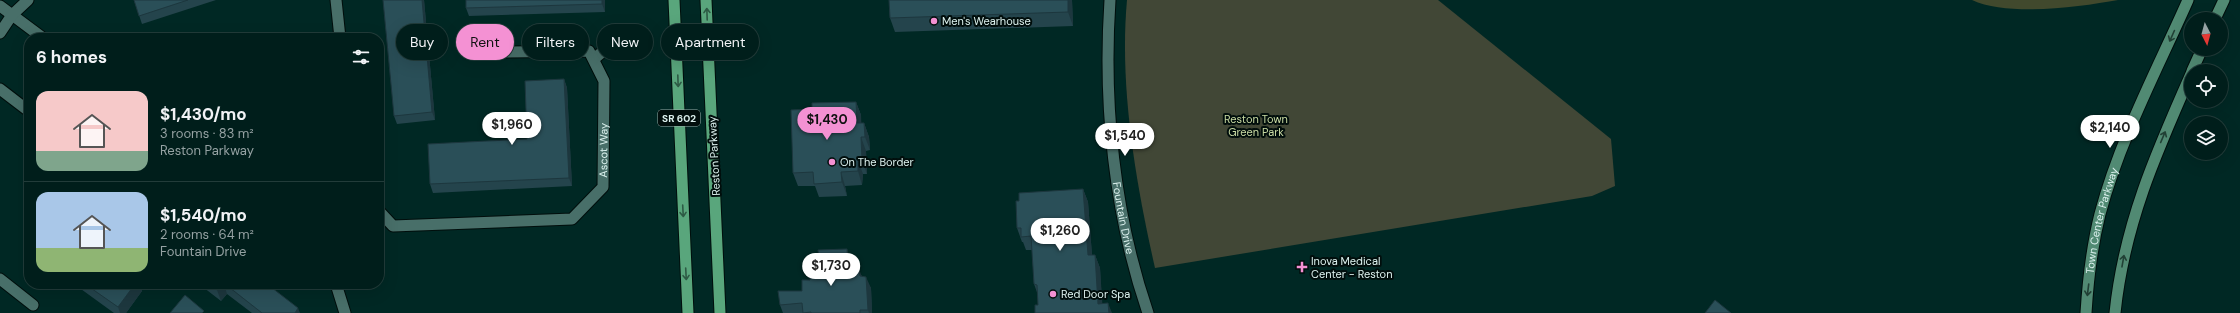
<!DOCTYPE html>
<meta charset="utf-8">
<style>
body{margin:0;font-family:"DM Sans",sans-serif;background:#0e2b28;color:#f1f3f6;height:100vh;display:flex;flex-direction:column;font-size:15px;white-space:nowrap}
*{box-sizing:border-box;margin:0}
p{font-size:13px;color:#95a2a3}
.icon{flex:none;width:22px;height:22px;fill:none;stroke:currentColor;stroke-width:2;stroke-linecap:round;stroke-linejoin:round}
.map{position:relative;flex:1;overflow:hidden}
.drawer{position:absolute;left:24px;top:33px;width:360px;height:256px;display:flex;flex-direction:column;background:#001e1b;border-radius:16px;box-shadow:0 4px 16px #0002,0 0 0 1px #223c3a}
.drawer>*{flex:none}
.top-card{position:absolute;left:396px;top:24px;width:380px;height:36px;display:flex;gap:8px}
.needle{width:26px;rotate:174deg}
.tools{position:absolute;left:2184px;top:12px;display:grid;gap:8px}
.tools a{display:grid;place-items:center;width:44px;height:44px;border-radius:50%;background:#001e1b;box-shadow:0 4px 16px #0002,0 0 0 1px #223c3a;font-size:20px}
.price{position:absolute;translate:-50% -34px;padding:0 9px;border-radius:14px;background:#fff;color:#222;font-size:13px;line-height:26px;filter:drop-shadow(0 1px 2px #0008)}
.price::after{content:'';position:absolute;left:50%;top:24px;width:12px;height:9px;margin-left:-6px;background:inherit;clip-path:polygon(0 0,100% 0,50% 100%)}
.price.selected{background:#f491d3;color:#111}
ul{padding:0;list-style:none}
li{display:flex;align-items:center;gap:12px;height:100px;padding:0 12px}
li+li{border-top:1px solid #223c3a}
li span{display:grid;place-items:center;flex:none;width:112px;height:80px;border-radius:12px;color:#555}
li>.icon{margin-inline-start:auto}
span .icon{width:48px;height:48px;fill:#fffc;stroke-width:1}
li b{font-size:17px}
h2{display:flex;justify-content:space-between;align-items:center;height:48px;padding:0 12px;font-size:17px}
.chip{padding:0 14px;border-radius:18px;background:#001e1b;box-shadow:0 4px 16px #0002,0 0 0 1px #223c3a;font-size:14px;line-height:36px}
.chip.selected{background:#f491d3;color:#111}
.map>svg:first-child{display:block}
.green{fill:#414736}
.forest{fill:#41492d}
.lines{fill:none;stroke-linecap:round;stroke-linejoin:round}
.minor-casing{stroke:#000e0c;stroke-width:13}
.tertiary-casing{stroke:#000e0c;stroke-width:13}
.secondary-casing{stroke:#000e0c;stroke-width:13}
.primary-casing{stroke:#000e0c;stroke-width:13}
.minor{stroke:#486f69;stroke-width:11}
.tertiary{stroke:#486f69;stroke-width:11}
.secondary{stroke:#518a73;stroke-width:11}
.primary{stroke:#59a67c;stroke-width:11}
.wall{fill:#24444c}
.shaded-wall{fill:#1d373e}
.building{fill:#2a4f58;stroke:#1d373e}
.oneway{stroke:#2d5a44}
.oneway2{stroke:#214035}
.poi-dot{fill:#f491d3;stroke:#010e0c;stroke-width:1.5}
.labels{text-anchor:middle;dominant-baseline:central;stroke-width:4;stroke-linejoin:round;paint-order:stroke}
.shield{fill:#010e0c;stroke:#9baeab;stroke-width:1}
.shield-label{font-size:10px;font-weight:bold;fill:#ddf2ef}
.poi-label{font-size:11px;fill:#ddf2ef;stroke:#010e0c;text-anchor:start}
.park-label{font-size:11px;fill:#c8daa3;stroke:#010e0c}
.street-label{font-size:11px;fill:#ddf2ef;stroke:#010e0c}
</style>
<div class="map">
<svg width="2240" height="313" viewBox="0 0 2240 313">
<rect width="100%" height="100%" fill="#002824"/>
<path class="green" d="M1127,0H1438L1611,139L1615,186L1592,196L1155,268C1136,184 1119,87 1127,0Z"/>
<path class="forest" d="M1972,0H2118C2079,7 2009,17 1972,0Z"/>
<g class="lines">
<defs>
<g id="minor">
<path d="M336,0L340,38"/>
<path d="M0,6L43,38"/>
<path d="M0,33L12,15L28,0"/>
<path d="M594,59L621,36"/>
<path d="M0,89L26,109"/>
<path id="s1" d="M379,211L393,226L572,219L603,187L604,81L589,51L507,52"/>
<path d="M0,279L33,305"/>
<path d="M336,284L345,313"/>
</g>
<g id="tertiary">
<path id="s2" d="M1110,0C1103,104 1114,214 1148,313"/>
</g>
<g id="secondary">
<path d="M2215,19L2224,0"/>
<path d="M2192,71L2202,49"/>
<path id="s3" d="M2086,313C2088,280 2092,246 2100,214C2120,139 2157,70 2188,0"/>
<path d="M2115,313C2124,225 2156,153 2191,74"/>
</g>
<path id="primary" d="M674,0L688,313
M706,0L720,313"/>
</defs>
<use href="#minor" class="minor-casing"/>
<use href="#tertiary" class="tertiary-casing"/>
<use href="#secondary" class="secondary-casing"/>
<use href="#primary" class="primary-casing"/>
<use href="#minor" class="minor"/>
<use href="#tertiary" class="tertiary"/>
<use href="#secondary" class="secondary"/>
<use href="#primary" class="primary"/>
</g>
<path class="wall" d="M134,0H216L142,24Z
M424,0L435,120L397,124L394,116Z
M466,0H605V12L469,16L466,8Z
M889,0H1072L1073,26L895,32L890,18Z
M564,79L567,88L572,186L433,193L430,184L527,139Z
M856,102L861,115V123H864L869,137L870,150L866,151L867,174H863L862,185L845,186L847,196L819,197L815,186H798L793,173L812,109Z
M1083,189L1088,202L1092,255H1095L1100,268L1102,304L1038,305V295L1034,284L1032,250H1026L1023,242H1022L1017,228Z
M851,261V266L862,276L871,288L872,313H783L780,305L802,291L810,280L820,269Z
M74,284H140L142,291L126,313H114Z
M199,284H267L300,313H252L227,294L221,301Z"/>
<path class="shaded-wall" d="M422,0H424L435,120L432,112Z
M602,0H605V12L602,4Z
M1068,0H1072L1073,26L1068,12Z
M564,79L567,88L572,186L569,178Z
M856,102L861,115L862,136L857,123Z
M864,123L869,137L870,150L865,137Z
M861,137L866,151L867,174L862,160Z
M858,160L863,174L862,185L858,171Z
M841,172L845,186L847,196L842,182Z
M1083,189L1088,202L1093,269L1088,255Z
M847,249L851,261L852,278L848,267Z
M1095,255L1100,268L1103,313L1098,304Z
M858,266L862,277L860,276Z
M866,277L871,288L872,313H869L868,310Z
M135,284H140L142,291L126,313H120L118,307Z
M222,284H224L227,294L221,301L217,290Z
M1108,303L1112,313H1109Z
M298,308L300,313H295Z"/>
<path class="building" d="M134,0H188L139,16Z
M383,0H422L432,112L394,116Z
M466,0H602V4L466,8Z
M889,0H1068V12L890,18Z
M564,79L569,178L430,184L428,144L527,139L525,81Z
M856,102L857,123H864L865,137H861L862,160H858V171L841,172L842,182L814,184L813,172L793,173L791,110L812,109V103Z
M1083,189L1088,255H1095L1098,304L1108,303L1109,313H1035V305H1038L1037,285L1034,284L1031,236L1021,237V228H1017L1016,201H1019V193Z
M847,249L848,267L858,266L860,276L866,277L868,310H860V313H811V312L803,313L802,303L780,305L778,291H802V280H810V270L820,269L818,250Z
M85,284H135L118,307Z
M209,284H222L217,290Z
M225,284H267L298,308L295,313H262Z
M185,295L204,311L202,313H170Z
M1715,300L1731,313H1705Z"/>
<defs><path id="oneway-shaft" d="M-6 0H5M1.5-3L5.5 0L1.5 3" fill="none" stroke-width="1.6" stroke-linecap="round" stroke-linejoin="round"/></defs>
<g class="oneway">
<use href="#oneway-shaft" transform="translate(707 14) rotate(-92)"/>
<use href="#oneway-shaft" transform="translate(678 81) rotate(88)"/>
<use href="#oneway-shaft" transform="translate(683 211) rotate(87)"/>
<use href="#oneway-shaft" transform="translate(686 274) rotate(87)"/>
</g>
<g class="oneway2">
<use href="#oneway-shaft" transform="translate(2172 36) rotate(114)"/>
<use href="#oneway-shaft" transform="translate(2163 137) rotate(-67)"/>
<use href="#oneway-shaft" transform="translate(2123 261) rotate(-80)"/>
<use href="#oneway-shaft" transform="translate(2088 290) rotate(97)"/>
</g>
<g class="poi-dot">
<circle cx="934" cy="21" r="4"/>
<circle cx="832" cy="162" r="4"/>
<path d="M1300 261h4v4h4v4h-4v4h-4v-4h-4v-4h4z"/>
<circle cx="1053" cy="294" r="4"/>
</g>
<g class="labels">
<rect class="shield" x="658" y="110" width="42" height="16" rx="3"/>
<g class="shield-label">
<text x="679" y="118">SR 602</text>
</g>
<g class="poi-label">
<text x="942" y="21">Men's Wearhouse</text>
<text x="840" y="162">On The Border</text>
<text x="1311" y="261">Inova Medical<tspan x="1311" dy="13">Center - Reston</tspan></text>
<text x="1061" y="294">Red Door Spa</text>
</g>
<g class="park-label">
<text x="1256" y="119">Reston Town<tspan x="1256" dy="13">Green Park</tspan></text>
</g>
<g class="street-label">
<text stroke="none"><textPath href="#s1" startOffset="281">Ascot Way</textPath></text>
<text transform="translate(714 156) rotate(-93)">Reston Parkway</text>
<text stroke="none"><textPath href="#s2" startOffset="219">Fountain Drive</textPath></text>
<text stroke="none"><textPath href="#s3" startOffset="94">Town Center Parkway</textPath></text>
</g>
</g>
</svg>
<div class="tools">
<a><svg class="needle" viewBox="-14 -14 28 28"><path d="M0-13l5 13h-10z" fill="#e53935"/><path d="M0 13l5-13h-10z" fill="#95a2a3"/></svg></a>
<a><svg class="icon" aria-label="locate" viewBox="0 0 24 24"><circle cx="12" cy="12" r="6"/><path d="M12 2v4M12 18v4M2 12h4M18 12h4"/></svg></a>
<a><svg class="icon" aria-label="layers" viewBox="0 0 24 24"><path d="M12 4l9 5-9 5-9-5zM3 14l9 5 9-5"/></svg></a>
</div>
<b class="price selected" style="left:827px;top:141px">$1,430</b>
<b class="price" style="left:512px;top:146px">$1,960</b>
<b class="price" style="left:2110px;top:149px">$2,140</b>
<b class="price" style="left:1125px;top:157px">$1,540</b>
<b class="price" style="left:1060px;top:252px">$1,260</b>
<b class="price" style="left:831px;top:287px">$1,730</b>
<div class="top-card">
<a class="chip">Buy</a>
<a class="chip selected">Rent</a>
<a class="chip">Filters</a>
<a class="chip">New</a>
<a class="chip">Apartment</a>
</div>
<section class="drawer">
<h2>6 homes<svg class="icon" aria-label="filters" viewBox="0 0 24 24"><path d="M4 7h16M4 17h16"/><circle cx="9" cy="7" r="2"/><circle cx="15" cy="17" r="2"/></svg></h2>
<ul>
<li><span style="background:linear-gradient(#f6c9c9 75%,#7fa58c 0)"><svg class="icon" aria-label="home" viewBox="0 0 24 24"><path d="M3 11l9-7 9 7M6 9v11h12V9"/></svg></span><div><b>$1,430/mo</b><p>3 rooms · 83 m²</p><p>Reston Parkway</p></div></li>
<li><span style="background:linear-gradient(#a9c7e8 70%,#8fb573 0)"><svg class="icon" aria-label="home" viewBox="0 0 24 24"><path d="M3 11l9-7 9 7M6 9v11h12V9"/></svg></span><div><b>$1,540/mo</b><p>2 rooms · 64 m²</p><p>Fountain Drive</p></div></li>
</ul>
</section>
</div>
